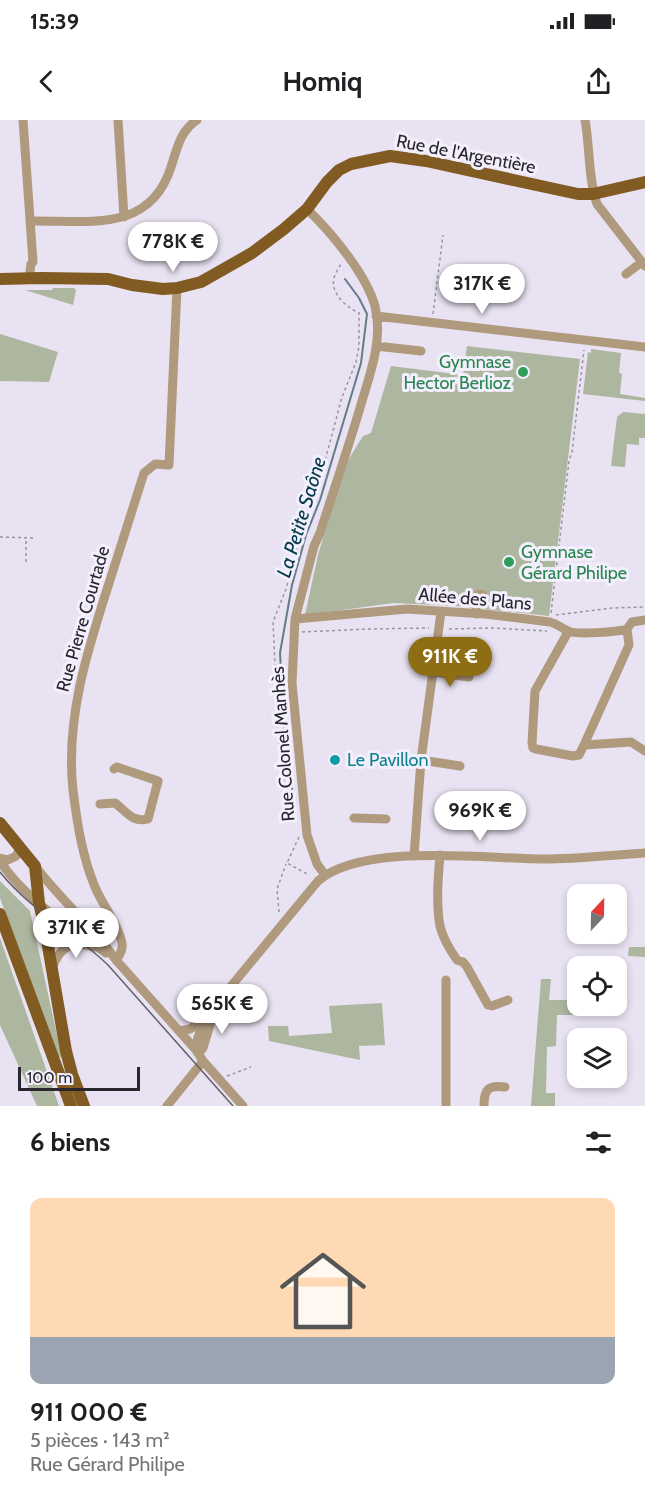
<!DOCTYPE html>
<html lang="fr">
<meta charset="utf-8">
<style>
body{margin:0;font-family:Cabin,sans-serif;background:#f2f2f2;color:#202124;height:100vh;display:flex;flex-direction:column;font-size:22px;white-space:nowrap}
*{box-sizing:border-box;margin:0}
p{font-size:20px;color:#757577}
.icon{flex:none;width:33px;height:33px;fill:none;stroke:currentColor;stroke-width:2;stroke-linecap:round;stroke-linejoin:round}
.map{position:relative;height:986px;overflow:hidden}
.drawer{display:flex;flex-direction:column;background:#fff;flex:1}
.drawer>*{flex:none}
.needle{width:39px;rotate:22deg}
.fabs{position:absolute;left:567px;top:764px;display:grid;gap:12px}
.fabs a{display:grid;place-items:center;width:60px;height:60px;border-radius:12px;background:#fff;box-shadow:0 3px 9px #0003;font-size:30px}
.scale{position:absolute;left:18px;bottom:15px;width:122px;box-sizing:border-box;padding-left:6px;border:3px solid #29272d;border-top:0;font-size:16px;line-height:21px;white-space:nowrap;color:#29272d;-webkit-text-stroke:4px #f4effd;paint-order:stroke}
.price{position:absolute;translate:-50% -51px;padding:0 14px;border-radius:21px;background:#fff;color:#222;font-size:20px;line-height:39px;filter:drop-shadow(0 2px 3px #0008)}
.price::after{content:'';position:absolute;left:50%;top:36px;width:18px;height:14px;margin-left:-9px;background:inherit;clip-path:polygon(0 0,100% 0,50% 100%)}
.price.selected{background:#8f6e13;color:#fff}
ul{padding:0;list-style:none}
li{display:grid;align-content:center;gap:12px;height:318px;padding:0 30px}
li+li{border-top:2px solid #e0e0e0}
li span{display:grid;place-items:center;height:186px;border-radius:12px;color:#555}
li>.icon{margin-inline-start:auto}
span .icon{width:108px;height:108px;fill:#fffc;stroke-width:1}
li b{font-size:26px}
h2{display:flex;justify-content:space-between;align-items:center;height:72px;padding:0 30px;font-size:26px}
.status{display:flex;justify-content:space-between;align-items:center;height:42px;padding:0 30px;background:#fff;direction:ltr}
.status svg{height:16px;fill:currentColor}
header{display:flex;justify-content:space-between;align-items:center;height:78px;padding:0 30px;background:#fff;font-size:27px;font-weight:800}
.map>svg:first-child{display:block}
.green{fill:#adb69e}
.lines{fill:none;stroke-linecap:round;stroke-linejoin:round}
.stream{stroke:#647c89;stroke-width:2}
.path{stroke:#98949f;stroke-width:1.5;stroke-dasharray:3 3;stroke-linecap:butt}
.minor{stroke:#b09a7e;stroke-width:9}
.major{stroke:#815b21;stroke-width:12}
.tram{stroke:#636069;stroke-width:1.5}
.leisure-dot{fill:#2e9e5b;stroke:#f4effd;stroke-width:2}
.culture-dot{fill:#0f9aa8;stroke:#f4effd;stroke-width:2}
.labels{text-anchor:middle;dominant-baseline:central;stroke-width:6;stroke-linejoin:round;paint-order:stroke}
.street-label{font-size:18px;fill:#29272d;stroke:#f4effd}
.leisure-label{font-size:18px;fill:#27864d;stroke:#f4effd;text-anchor:end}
.culture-label{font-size:18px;fill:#0d838f;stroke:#f4effd;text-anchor:start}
.water-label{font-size:20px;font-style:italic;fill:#033a4a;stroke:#f4effd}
</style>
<div class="status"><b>15:39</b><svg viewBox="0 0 49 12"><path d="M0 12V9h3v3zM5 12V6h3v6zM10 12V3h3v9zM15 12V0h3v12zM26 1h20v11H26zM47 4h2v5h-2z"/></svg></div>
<header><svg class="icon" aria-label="back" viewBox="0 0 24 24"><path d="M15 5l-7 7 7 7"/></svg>Homiq<svg class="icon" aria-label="share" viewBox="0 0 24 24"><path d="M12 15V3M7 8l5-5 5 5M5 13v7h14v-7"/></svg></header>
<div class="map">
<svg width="645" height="986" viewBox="0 0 645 986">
<rect width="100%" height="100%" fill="#e8e2f2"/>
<path class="green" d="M53,168H74L76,170L73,185L25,170H52Z
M0,214L58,232L49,262L0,261Z
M467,226L580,239L549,496L456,486L394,483L305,495L318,435L345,345L363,316L371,313L391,246L463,255Z
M591,229L621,233L619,253L622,254L620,274L645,278V281L583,274L588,232L591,233Z
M623,292L645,294V318H639V325L627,324L625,347L611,346L617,297Z
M0,761L30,791L62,938L58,936L0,778Z
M0,818L59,986H37L0,905Z
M629,827H645V837L628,836Z
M541,859H551L549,880H572L573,895H557L556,926L547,927L546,973H555V986H531Z
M382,883L385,925L359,926L360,940L269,921L268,906H288L289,916L332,913L329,886Z"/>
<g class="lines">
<path class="stream" d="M295,687L286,634L280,533L292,465L306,415L320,380L361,243L367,194L359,178L345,159"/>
<path class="path" d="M433,194L443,115
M0,417L36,418
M26,442V419
M551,493L569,341L572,332L584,230
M556,495L612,488L645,487
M449,509L492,508L547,511
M302,512L368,509L429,508
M296,691L290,690L279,630L273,502L286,469L306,394L322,352L342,277L356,242L359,226V193C346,187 328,172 335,155C337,150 340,146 342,142
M299,717L287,743L309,755
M279,792L277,769L286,744
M227,956L251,947"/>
<path class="minor" d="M23,0L33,142L31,144L29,158
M118,0L124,97
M585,0C590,27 588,58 597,84L645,146
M307,89C331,112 366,154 375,186C383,219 371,251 362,281C349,326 334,369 320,413L314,426L295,499L292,563L307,715L317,744L325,755
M30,101C87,100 150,114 171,47C177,29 180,11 197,0
M626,154L642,142
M376,196L645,227
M376,226L421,231
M476,494L478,474L483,475
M295,499L407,489L485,494L550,502C558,504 561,508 568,511C576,515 618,512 627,509L632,502L645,500
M568,512L535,571L532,623L533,628L536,629L573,636L579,635L584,625L629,525L627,509
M434,552L469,557
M584,625L631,622L645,631
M421,640L460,646
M100,684L115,683C126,691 132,703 148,699L158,661L117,647L114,649
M354,698L386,699
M440,735C438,758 436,784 440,806C443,819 450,830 457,840L463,842L467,847L488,885L492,886L508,880
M414,736L421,640L441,492
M0,738L8,740L16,736L20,729
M0,741C25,780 69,806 106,833
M35,746C60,779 92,806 116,840L196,930L203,941L243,986
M116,840C121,834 124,827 121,819C116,801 102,784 95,767C82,736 77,702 73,670C65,596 89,526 111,457C122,422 133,387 144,353L155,344L169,345L177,168
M52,848C61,825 71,821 95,827
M446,860V986
M180,911L190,909L204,899
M196,930C196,912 208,896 218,882L318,761C363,722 486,739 544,739C577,739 611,735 645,733
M199,933L203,928L213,895
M167,986L203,941
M484,986C484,969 488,965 505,967"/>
<path class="major" d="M0,159L41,158L108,159L132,165L163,169L177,168L201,162L252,133L284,109L307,89L327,62L339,50L351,44L390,36L426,41L578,74H593L645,62
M0,703L35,746L39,783L44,803L66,931L72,954L84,986
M0,794L71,986"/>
<path class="tram" d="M0,752C30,790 74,812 108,845L233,986"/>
</g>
<g class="leisure-dot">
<circle cx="523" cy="252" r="6"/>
<circle cx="509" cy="442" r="6"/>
</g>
<circle class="culture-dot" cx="335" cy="640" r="6"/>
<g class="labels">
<g class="street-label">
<text transform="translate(466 34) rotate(11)">Rue de l'Argentière</text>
<text transform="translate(475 479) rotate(5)">Allée des Plans</text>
<text transform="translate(83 499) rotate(-74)">Rue Pierre Courtade</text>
<text transform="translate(283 624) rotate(-94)">Rue Colonel Manhès</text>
</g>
<g class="leisure-label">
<text x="511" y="242">Gymnase<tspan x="511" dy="21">Hector Berlioz</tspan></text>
<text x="521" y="432" text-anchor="start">Gymnase<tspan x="521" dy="21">Gérard Philipe</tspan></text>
</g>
<g class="culture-label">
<text x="347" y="640">Le Pavillon</text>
</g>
<g class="water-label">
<text transform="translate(301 397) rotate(-73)">La Petite Saône</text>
</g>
</g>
</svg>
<div class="fabs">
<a><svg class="needle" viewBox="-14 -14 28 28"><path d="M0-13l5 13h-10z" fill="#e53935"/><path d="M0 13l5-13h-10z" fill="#757577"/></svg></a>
<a><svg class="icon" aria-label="locate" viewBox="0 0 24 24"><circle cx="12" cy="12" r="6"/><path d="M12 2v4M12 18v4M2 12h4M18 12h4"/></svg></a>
<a><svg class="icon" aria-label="layers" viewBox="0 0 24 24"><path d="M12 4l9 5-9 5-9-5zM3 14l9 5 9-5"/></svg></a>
</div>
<div class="scale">100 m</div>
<b class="price" style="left:173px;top:153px">778K €</b>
<b class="price" style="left:482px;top:195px">317K €</b>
<b class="price selected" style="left:450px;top:568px">911K €</b>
<b class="price" style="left:480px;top:722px">969K €</b>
<b class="price" style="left:76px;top:839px">371K €</b>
<b class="price" style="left:222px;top:915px">565K €</b>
</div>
<section class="drawer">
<h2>6 biens<svg class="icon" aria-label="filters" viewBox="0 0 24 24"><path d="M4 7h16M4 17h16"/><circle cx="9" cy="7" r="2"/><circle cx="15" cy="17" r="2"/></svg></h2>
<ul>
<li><span style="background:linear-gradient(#ffd9b3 75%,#9aa5b1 0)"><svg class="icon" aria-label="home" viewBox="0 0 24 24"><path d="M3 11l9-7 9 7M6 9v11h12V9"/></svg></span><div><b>911 000 €</b><p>5 pièces · 143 m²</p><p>Rue Gérard Philipe</p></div></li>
</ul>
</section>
